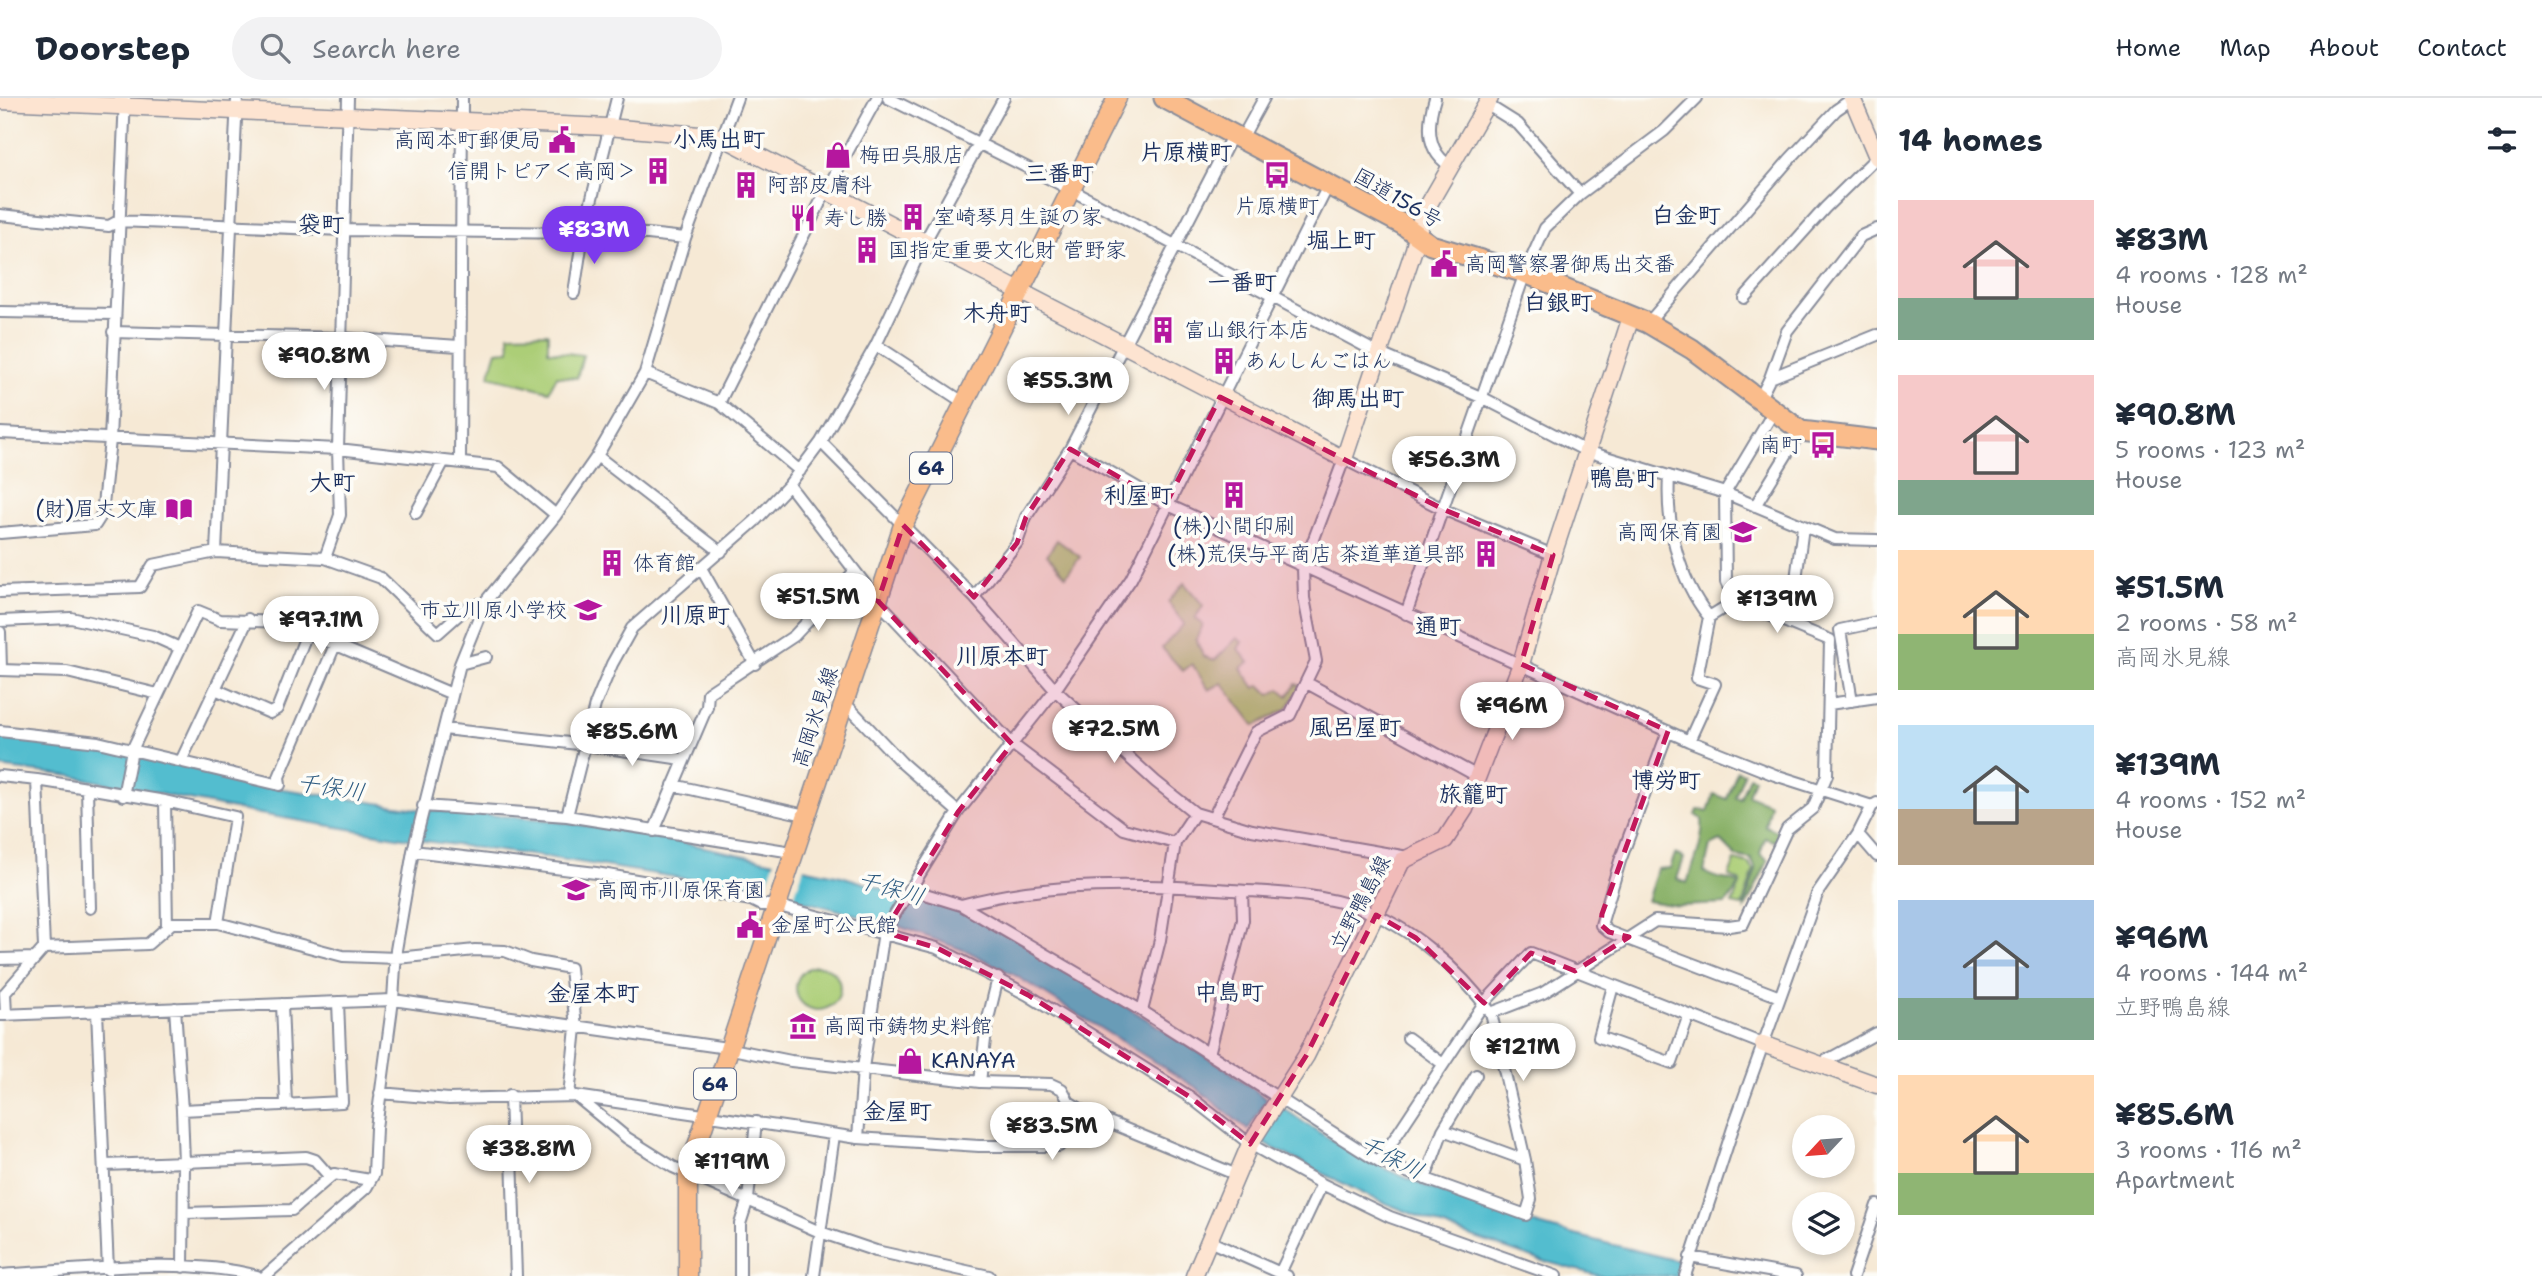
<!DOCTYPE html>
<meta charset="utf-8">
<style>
body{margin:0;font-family:"Shantell Sans","Klee One",sans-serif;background:#f2f2f3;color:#1f2937;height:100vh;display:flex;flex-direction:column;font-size:26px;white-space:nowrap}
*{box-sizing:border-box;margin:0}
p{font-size:23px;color:#747a83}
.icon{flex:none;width:38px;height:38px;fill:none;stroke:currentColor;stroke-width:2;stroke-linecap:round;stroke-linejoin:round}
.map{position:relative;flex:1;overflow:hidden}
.details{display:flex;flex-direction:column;background:#fff;width:665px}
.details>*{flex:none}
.needle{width:46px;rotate:244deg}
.tools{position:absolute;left:1792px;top:1017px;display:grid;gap:14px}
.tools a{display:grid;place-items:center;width:63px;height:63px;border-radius:50%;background:#fff;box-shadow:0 4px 10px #0003;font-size:35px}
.price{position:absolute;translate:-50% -60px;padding:0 16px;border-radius:24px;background:#fff;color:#222;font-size:23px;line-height:46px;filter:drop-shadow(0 2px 4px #0008)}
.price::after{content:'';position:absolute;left:50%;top:42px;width:21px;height:16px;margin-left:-10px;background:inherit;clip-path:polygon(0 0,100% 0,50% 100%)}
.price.active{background:#7c3aed;color:#fff}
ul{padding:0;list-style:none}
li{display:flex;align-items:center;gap:21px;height:175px;padding:0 21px}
li span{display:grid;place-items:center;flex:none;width:196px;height:140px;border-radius:0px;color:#555}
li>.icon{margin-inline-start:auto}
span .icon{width:84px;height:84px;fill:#fffc;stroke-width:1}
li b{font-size:30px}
h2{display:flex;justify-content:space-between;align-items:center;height:84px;padding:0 21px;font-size:30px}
header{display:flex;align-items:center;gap:42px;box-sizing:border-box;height:98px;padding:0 35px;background:#fff;border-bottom:2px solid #e0e1e3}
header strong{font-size:33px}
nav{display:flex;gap:38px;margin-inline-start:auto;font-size:24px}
.search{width:490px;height:63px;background:#f2f2f3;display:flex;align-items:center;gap:18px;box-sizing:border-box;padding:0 24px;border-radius:38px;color:#747a83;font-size:26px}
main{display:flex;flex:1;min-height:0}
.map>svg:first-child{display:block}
.green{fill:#acce77;stroke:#647e6a;stroke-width:2}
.forest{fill:#89b168;stroke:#527063;stroke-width:2}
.water{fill:#53bdcf;stroke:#377696;stroke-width:2}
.pier{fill:#f6e9d5}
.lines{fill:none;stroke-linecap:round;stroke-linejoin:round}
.street-casing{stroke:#888c9a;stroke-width:14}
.secondary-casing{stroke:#888c9a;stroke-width:19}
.primary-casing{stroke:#888c9a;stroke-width:21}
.highway-casing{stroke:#888c9a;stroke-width:23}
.street{stroke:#fff;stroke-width:10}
.secondary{stroke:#fde4d1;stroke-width:16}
.primary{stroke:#fabc8b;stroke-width:18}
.highway{stroke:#fabc8b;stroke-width:19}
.marked{fill:#c2185b;fill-opacity:0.2;stroke:#c2185b;stroke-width:5;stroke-dasharray:14 9;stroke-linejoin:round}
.labels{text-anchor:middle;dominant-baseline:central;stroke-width:7;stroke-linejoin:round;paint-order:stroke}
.shield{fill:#fdfcf7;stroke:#5f6c8c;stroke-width:2}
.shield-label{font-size:19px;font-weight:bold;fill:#1b2f5e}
.poi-label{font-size:21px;fill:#1b2f5e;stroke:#fdfcf7;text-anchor:start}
.street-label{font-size:21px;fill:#1b2f5e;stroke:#fdfcf7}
.neighbourhood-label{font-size:23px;font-weight:bold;fill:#1b2f5e;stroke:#fdfcf7}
.water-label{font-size:23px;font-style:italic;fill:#2c5a80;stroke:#fdfcf7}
</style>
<header>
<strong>Doorstep</strong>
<div class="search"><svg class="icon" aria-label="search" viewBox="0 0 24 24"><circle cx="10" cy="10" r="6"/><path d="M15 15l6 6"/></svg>Search here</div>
<nav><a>Home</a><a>Map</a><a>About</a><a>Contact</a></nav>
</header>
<main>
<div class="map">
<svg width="1877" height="1178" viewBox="0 0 1877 1178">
<rect width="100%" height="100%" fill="#fdfcf7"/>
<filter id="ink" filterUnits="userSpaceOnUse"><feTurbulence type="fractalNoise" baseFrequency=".0143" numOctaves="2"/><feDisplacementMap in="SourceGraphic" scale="14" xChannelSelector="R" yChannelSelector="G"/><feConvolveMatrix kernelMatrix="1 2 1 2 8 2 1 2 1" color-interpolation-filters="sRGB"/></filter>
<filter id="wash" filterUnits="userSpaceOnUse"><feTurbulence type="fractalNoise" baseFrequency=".00686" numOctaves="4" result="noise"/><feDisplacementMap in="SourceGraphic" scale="28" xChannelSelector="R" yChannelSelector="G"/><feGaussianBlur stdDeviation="1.57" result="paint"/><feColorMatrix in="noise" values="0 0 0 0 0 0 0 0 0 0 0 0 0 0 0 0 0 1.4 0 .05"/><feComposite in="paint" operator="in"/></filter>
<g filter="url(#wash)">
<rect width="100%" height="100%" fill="#f6e9d5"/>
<path class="green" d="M548,235V253L583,257L577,280L557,278L549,293L489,278L497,253L510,252L509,236Z
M1057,442L1080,459L1066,478L1047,457Z
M1184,485L1203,507L1195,521L1203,527L1196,541L1203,558L1215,562L1237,540L1242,544L1238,551L1249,564L1241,570L1255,590L1260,587L1270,597L1280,591L1288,598L1296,586L1301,588L1287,611L1255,628L1222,585L1209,592L1192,566L1183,573L1162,550L1184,526L1168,504Z
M1735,762L1749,766L1754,772L1742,808L1732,806L1741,784L1729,778Z
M796 890a22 22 0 1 1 44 0a22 22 0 1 1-44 0Z"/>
<path class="forest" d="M1737,673L1744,675L1735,699L1740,701L1749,678L1754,680L1748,697L1770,706L1765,728L1779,734L1777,744L1765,740L1760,756L1768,763L1745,811L1744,808L1756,771L1751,761L1736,758L1721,743L1710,748L1704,774C1717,783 1727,779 1740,786L1726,806L1678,808L1647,803L1657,771L1670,770L1675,756L1684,760L1677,781L1687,785C1694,764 1704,744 1702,721L1696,717L1698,712L1708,713L1714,696L1727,701Z"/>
<path class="water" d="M0,637L122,653L283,691L417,711L538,721L638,735L841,778L963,815L1023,844L1225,970L1267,1001L1248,1032L1195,989L1013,876L969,854L895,827L766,793L546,759L409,741L254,715L71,678L0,669Z
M1283,1010C1402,1097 1542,1130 1683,1164L1678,1178H1600L1536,1161L1452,1132L1368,1098L1261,1044Z"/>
<path class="pier" d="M776,759L805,766L793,802L763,796Z"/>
</g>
<g filter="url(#ink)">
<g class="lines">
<defs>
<path id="street" d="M888,0L1058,85L1378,255L1483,300L1586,353L1725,395L1835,441L1877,442
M1435,0C1428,23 1425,52 1449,67
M1486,6L1518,26L1580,96
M1242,40L1264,0
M0,117L109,128L118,123L343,132L648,136L685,140
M574,195L583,136L617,0
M1744,200L1825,110L1877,59
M0,214L114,216
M1648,225L1789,62L1836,12L1852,1
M113,234L341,240L459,248
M876,247L963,304
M645,275L719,305L800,373
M1770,280L1787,233L1861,138L1877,131
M1759,302L1770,280L1877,237
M719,305L826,93L877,0
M0,335L338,351L498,369L556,417
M821,344L974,499L1055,592L1156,684L1195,715L1252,732L1408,759
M1070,351L1166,406L1689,643L1775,677L1872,708
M597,358L721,454
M460,365L462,0
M1669,378C1666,428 1678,480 1709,519
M789,387L878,503L1012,646L1124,731L1175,745
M1755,408L1801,333
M416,415L444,363
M0,435L95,427L102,416L110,342L125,0
M216,454L237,0
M325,460L340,417L338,351L348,0
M701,470L755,566
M0,494L140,489L153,467L216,454L325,460L381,480L438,535L465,511L485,504
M974,499L1017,445L1026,419L1070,351L1233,36
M1406,516L1525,175L1545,130L1580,96L1664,33L1697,0
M248,521L215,591L270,615L277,611L307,535
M0,523L71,520L153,538L180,550
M1790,526L1803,429
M0,534L1,571
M460,566L486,559
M0,572L67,574L158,596
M1307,585L1479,679
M1852,603L1840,532L1877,524
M844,604L902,665L958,714
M1829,606L1877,599
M444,631L587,647L682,661
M0,633L98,644L280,687L279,679L335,547
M1668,633L1620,763L1601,827L1609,834L1780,899
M1689,643L1715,586L1697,580L1709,519L1735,503
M181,663L215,591
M0,678L37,682
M673,687L805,717
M123,698L132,652L198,513L220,522L282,524L452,596
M423,708L567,718L792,754
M567,718L595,607L612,566L632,530L755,423L789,387L821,344L876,247L924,145L1004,0
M1213,720L1256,634L1290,617L1316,563L1304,500L1303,470L1344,361L1445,412L1553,457
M654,733L707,609L708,595L794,538L855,473
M1858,736L1877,758
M413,753L596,775L751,802L761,807H775L937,850L1028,897L1190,999L1250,1046L1322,1086L1390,1119L1556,1178
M909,791L961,807L1142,913L1379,1064L1526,1117L1531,1101L1525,1062L1443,1032
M961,807C1051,783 1140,786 1232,792C1274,795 1318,795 1359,810C1410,828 1459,871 1491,915L1543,895L1655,823L1729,828L1743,826L1787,731L1813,710L1827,677L1830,542L1735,503L1726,484L1725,395L1774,313
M90,810L87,690L165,703
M167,830L165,703L235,719L218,825
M44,850L37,682L87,690
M0,861L35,860
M1613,888L1599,939L1672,965L1689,917
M282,906L286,1006
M175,910L182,1012L342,1004L338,904
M97,913L108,1172
M1142,913L1160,842L1175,745L1195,715
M1491,915L1525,1062
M0,917L393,902L727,950L791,963L980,984L1051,986L1062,991L1069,1004L1087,1015L1237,1077
M6,917L5,895L44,850L148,846L172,825H218L343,858L397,860L475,852L505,853L531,863L570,870L576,930L569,998
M1408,940L1443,966
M1209,956L1243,822L1242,793
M1820,966L1877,935
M980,984L987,925L998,880
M380,995L449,1001L576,998L858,1040L979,1048H1059L1069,1004
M510,997L516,1178
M576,998L627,1040L673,1069L820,1134L876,1153L989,1178
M182,1012L184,1064L306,1059L315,1062L330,1079L334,1076L370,1082
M858,1040L863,970L884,834L958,714L1055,592L1131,481L1329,86
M1379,1064L1484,905L1531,855L1763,946
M105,1067L184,1064L183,1169
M1425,1081L1443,1032L1476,977
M185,1115L292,1112L330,1079
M1209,1143L1287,1178
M1690,1159L1796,1178
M1281,1173L1322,1086
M0,1177C78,1173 183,1158 257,1178
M265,1178L366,1090L374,1076L376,1030L393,902L396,852L413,753L460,566L485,504L556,417L597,358L645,275L685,140L737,0
M740,1178V1126L748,1101L756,1024
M814,1178L834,1037
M1685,1178L1734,1027L1818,794L1858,736L1872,708L1877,705
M1853,1178L1877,1107"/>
<path id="secondary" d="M1852,0L1877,59
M0,3L608,29L722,39L1344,361L1414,151L1422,118L1490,0
M1763,946L1877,987
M1194,1178L1250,1046L1306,958L1402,763L1445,742L1465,711L1521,566L1553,457L1631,219"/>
<path id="primary" d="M688,1178V1075L903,427L1117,0"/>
<path id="highway" d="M1164,0L1402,126L1431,147L1525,175L1648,225L1692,251L1801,333L1877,342"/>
</defs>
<use href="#street" class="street-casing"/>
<use href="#secondary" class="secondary-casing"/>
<use href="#primary" class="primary-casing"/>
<use href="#highway" class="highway-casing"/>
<use href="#street" class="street"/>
<use href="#secondary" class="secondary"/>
<use href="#primary" class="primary"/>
<use href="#highway" class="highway"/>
</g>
</g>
<path class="marked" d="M1220,299L1445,412L1553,457L1521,566L1668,633L1602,816L1601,827L1609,834L1629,839L1575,873L1531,855L1484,905L1416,840L1376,817L1306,958L1250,1046L1190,999L1028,897L937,850L884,834L958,714L1012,646L878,503L903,427L974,499L1017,445L1026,419L1070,351L1166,406Z"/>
<defs>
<symbol id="civic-bare" viewBox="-9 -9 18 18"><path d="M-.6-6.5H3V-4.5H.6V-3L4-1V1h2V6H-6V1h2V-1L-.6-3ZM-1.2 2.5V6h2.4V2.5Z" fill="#b5179e" stroke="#fdfcf7" stroke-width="2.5" paint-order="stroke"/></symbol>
<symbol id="shop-bare" viewBox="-9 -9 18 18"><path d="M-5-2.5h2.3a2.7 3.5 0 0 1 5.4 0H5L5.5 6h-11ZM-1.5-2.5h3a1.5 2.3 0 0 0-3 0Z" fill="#b5179e" stroke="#fdfcf7" stroke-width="2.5" paint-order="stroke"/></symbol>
<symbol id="building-bare" viewBox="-9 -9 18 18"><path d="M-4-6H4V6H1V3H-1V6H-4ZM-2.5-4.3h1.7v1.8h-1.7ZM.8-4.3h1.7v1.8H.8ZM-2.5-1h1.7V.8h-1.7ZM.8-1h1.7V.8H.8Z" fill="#b5179e" stroke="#fdfcf7" stroke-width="2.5" paint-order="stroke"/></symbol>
<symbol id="bus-bare" viewBox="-9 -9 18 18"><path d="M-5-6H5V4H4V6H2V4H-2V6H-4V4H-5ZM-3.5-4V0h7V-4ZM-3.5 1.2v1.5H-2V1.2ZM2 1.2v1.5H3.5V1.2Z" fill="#b5179e" stroke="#fdfcf7" stroke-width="2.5" paint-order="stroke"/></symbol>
<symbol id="restaurant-bare" viewBox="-9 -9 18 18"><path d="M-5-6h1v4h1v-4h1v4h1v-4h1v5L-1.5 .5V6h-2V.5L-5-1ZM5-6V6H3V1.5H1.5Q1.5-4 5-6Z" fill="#b5179e" stroke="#fdfcf7" stroke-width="2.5" paint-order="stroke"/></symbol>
<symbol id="library-bare" viewBox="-9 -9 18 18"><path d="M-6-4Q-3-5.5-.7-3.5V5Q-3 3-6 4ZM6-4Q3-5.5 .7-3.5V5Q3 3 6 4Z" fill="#b5179e" stroke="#fdfcf7" stroke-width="2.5" paint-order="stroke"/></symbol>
<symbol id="school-bare" viewBox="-9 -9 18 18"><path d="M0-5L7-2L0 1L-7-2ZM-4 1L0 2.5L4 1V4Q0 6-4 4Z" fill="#b5179e" stroke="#fdfcf7" stroke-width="2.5" paint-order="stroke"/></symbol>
<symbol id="museum-bare" viewBox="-9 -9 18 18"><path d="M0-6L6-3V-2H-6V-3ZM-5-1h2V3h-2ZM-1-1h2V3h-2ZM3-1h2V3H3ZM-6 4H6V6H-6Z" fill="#b5179e" stroke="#fdfcf7" stroke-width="2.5" paint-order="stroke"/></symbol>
</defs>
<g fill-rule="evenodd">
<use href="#civic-bare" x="543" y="23" width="38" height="38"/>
<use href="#shop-bare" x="819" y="38" width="38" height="38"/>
<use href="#building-bare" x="639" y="54" width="38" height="38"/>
<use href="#bus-bare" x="1258" y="58" width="38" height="38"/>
<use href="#building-bare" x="727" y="68" width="38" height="38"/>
<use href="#building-bare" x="894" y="100" width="38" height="38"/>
<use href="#restaurant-bare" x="784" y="101" width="38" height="38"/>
<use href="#building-bare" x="848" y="133" width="38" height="38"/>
<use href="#civic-bare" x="1425" y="147" width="38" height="38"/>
<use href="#building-bare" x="1144" y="213" width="38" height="38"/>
<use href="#building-bare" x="1205" y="244" width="38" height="38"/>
<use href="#bus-bare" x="1804" y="328" width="38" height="38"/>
<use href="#building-bare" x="1215" y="378" width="38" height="38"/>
<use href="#library-bare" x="160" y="392" width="38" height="38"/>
<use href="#school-bare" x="1724" y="415" width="38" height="38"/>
<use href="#building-bare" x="1467" y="437" width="38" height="38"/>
<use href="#building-bare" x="593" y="446" width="38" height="38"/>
<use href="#school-bare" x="569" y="493" width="38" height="38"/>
<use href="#school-bare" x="557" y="773" width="38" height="38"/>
<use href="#civic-bare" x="731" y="808" width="38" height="38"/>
<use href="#museum-bare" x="784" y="909" width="38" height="38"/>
<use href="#shop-bare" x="891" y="944" width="38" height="38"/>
</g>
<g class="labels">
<g class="shield">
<rect x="910" y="354.5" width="42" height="31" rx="5"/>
<rect x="694" y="970.5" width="42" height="31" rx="5"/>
</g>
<g class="shield-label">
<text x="931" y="370">64</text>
<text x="715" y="986">64</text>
</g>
<g class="poi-label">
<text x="541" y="42" text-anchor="end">高岡本町郵便局</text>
<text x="859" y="57">梅田呉服店</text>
<text x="637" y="73" text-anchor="end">信開トピア＜高岡＞</text>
<text x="767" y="87">阿部皮膚科</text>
<text x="1277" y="108" text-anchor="middle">片原横町</text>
<text x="934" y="119">室崎琴月生誕の家</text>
<text x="824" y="120">寿し勝</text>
<text x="888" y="152">国指定重要文化財 菅野家</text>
<text x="1465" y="166">高岡警察署御馬出交番</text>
<text x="1184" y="232">富山銀行本店</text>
<text x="1245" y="263">あんしんごはん</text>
<text x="1802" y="347" text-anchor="end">南町</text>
<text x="158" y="411" text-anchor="end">(財)眉丈文庫</text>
<text x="1234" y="428" text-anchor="middle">(株)小間印刷</text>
<text x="1722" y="434" text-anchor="end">高岡保育園</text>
<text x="1465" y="456" text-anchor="end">(株)荒俣与平商店 茶道華道具部</text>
<text x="633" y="465">体育館</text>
<text x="567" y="512" text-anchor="end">市立川原小学校</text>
<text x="597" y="792">高岡市川原保育園</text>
<text x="771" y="827">金屋町公民館</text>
<text x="824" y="928">高岡市鋳物史料館</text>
<text x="931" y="963">KANAYA</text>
</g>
<g class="street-label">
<text transform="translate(1398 100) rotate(30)">国道156号</text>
<text transform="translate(815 619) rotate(-72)">高岡氷見線</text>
<text transform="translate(1360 805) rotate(-62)">立野鴨島線</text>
</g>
<g class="neighbourhood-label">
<text x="719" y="41">小馬出町</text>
<text x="1186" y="54">片原横町</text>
<text x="1059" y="75">三番町</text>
<text x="1686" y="117">白金町</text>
<text x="321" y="126">袋町</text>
<text x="1341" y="142">堀上町</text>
<text x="1242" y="184">一番町</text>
<text x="1558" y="204">白銀町</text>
<text x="997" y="215">木舟町</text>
<text x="1358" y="300">御馬出町</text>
<text x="1624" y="380">鴨島町</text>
<text x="332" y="384">大町</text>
<text x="1138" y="397">利屋町</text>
<text x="695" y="517">川原町</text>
<text x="1438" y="528">通町</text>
<text x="1002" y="558">川原本町</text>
<text x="1355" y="629">風呂屋町</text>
<text x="1666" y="682">博労町</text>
<text x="1473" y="696">旅籠町</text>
<text x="1229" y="894">中島町</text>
<text x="593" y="895">金屋本町</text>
<text x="897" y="1013">金屋町</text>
</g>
<g class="water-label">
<text transform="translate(331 689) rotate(9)">千保川</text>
<text transform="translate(891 790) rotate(16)">千保川</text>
<text transform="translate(1392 1059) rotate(27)">千保川</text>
</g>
</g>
</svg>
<div class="tools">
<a><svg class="needle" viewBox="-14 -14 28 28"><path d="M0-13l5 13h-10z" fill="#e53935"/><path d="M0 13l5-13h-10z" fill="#747a83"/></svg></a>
<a><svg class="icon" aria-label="layers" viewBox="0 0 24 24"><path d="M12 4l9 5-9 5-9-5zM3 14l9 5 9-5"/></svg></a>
</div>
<b class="price active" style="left:594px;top:168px">¥83M</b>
<b class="price" style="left:324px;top:294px">¥90.8M</b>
<b class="price" style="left:1068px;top:319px">¥55.3M</b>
<b class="price" style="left:1454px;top:398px">¥56.3M</b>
<b class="price" style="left:818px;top:535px">¥51.5M</b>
<b class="price" style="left:1777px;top:537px">¥139M</b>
<b class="price" style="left:321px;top:558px">¥97.1M</b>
<b class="price" style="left:1512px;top:644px">¥96M</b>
<b class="price" style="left:1114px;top:667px">¥72.5M</b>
<b class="price" style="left:632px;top:670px">¥85.6M</b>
<b class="price" style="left:1523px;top:985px">¥121M</b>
<b class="price" style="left:1052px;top:1064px">¥83.5M</b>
<b class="price" style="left:529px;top:1087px">¥38.8M</b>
<b class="price" style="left:732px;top:1100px">¥119M</b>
</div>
<section class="details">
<h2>14 homes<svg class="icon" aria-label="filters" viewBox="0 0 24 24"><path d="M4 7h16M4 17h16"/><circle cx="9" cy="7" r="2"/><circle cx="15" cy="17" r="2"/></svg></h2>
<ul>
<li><span style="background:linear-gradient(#f6c9c9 70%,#7fa58c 0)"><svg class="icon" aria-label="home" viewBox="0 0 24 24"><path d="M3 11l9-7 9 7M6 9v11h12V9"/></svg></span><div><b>¥83M</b><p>4 rooms · 128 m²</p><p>House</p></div></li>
<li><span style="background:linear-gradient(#f6c9c9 75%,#7fa58c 0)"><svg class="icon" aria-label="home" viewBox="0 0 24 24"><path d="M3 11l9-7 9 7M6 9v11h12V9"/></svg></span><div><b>¥90.8M</b><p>5 rooms · 123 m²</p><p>House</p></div></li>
<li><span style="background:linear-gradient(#ffd9b3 60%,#8fb573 0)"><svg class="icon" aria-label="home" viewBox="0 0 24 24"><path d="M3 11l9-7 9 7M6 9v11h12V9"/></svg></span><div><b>¥51.5M</b><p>2 rooms · 58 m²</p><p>高岡氷見線</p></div></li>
<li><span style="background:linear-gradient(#bfe0f5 60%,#b9a48a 0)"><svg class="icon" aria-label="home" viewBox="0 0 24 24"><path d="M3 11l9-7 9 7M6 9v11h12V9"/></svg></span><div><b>¥139M</b><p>4 rooms · 152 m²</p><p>House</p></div></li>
<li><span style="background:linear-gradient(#a9c7e8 70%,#7fa58c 0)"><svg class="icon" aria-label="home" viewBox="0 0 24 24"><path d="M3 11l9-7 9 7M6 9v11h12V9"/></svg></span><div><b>¥96M</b><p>4 rooms · 144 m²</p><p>立野鴨島線</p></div></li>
<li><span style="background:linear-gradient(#ffd9b3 70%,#8fb573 0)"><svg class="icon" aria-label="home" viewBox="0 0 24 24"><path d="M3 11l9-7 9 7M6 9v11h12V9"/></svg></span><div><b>¥85.6M</b><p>3 rooms · 116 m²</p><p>Apartment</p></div></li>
</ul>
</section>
</main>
